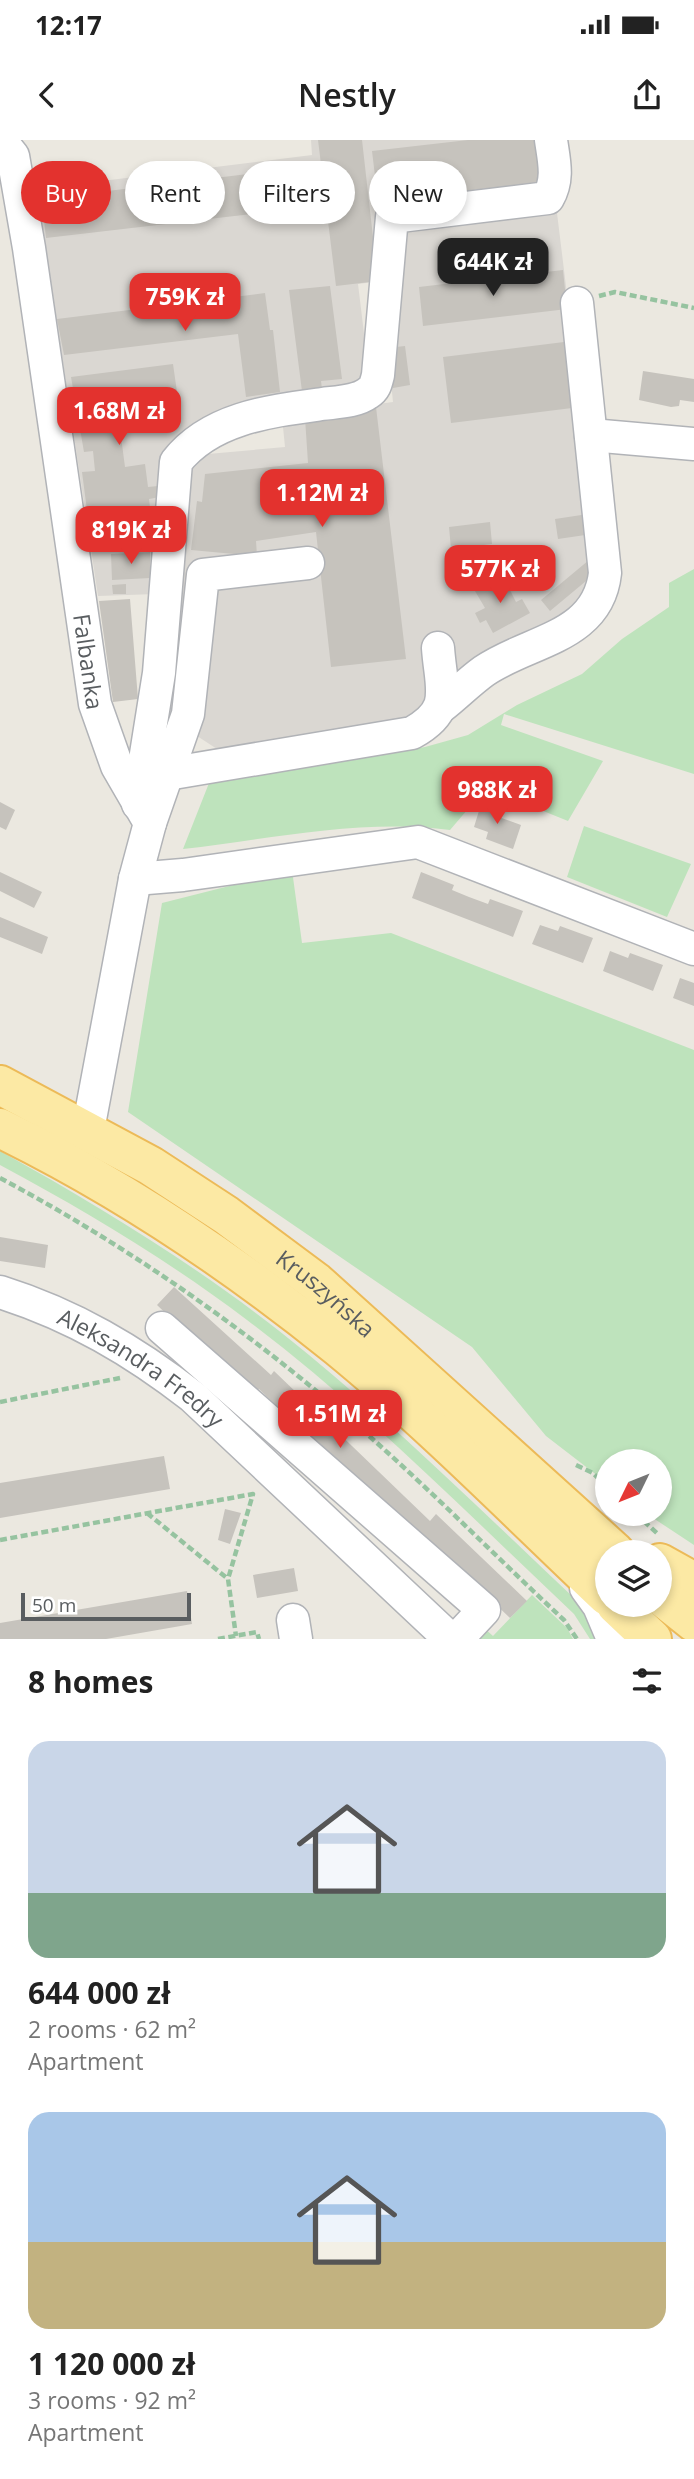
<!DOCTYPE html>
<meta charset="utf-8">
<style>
body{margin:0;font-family:"Open Sans",sans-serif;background:#f6f6f6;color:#222;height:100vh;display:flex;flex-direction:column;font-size:26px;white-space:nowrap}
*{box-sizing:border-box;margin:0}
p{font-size:23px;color:#767676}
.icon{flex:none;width:38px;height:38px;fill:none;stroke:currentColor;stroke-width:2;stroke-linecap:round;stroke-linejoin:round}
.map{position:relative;height:1499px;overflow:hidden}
.sheet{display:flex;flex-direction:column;background:#fff;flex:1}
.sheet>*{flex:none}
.guide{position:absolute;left:21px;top:21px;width:653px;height:63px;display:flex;gap:14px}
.needle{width:46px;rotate:227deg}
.controls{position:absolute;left:595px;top:1309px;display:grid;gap:14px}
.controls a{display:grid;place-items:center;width:77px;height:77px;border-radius:50%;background:#fff;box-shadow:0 4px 10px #0003;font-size:35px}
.scale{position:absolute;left:21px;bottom:18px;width:170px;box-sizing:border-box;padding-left:7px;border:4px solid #595d60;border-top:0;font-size:19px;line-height:24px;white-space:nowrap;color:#595d60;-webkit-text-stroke:5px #fff;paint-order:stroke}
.price{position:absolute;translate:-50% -60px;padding:0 16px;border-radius:14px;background:#e3322e;color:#fff;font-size:23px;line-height:46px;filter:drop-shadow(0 2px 4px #0008)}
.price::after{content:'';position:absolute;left:50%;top:42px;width:21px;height:16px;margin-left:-10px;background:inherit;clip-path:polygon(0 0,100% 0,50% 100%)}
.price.selected{background:#222;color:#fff}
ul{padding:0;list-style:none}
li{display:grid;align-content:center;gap:14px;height:371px;padding:0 28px}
li span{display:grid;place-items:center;height:217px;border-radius:21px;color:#555}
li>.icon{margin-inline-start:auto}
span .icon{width:126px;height:126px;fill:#fffc;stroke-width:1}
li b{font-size:30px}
h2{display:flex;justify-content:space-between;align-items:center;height:84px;padding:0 28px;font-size:30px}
.pill{padding:0 24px;border-radius:32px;background:#fff;box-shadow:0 4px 10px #0003;font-size:24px;line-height:63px}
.pill.selected{background:#e3322e;color:#fff}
.status{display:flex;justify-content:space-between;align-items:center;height:49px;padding:0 35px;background:#fff;direction:ltr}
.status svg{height:19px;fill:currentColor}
header{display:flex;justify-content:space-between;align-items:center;height:91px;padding:0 28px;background:#fff;font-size:32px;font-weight:600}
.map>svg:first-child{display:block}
.industrial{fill:#dad7d2}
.green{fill:#bee3bc}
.building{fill:#c6c3bd}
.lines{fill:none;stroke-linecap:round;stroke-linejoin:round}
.minor-casing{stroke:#b1b3b7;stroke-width:35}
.major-casing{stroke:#ecba58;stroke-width:42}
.path{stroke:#96c3a0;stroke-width:4.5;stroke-dasharray:7 3.5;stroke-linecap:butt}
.minor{stroke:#fff;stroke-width:32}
.major{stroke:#fce9a4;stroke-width:38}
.labels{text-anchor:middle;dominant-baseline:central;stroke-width:5;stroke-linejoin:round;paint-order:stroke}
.street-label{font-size:23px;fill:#595d60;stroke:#fff}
</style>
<div class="status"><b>12:17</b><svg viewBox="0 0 49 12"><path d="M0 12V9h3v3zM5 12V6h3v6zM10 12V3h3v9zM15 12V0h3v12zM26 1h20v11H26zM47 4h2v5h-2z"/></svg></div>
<header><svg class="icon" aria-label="back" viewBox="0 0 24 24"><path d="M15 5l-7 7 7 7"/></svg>Nestly<svg class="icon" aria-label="share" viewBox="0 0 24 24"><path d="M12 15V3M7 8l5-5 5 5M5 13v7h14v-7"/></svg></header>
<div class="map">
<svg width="694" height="1499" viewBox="0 0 694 1499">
<rect width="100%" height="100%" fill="#ebe8e0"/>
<path class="industrial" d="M311,0H561L556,65L600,423L587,460L403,585L217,609L165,575L187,335L208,314L285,307L282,277L393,262L381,141L358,144L370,243L168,304L156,454L98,456L37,49L312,15Z"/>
<path class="green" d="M694,429V634L504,574L501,585L603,621L568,681L486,648L450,690C365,678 269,699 183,709L211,638L318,626L425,607L468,595L517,565L582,534L622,499L669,467V443Z
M584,686L691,724L667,777L567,737Z
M292,730L302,803L391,793L694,910V1405L647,1374H660V1321H607V1343L546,1296L472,1207L128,972L162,763Z
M0,1011C108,1071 214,1136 309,1215C407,1296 497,1386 590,1473L602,1499H590L574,1474C468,1374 364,1268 247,1180C169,1121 86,1071 0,1025Z
M532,1455L567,1488L573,1499H465L483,1487L493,1496Z"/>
<path class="building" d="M318,0H362L378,141L336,146Z
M468,0H539L543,42L378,61L372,11Z
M298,28L302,68L46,98L42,63L58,60V57Z
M563,130L567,169L423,186L419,147Z
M330,146L342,239L321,241L323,257L303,259L289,150Z
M265,153L270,190H273L280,252L246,257L238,194L64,215L57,179Z
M572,201L580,267L451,283L443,217Z
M405,206L410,245L393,248L387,208Z
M173,224L179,266L118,274L125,327L145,324L148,347L158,346L160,357L149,359L153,393L91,401L82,332L95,331L93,311L84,312L71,237Z
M643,231L694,239V262L680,260L679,266L671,267L639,260Z
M376,267L406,519L331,527L316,392L256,401L257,416L191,410L197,361L202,362L205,334L308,323L305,278Z
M178,270L180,280L163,283L162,272Z
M588,374L592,394L558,399L555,379Z
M490,382L492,404L451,409L449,387Z
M150,412V438L112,440L111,414Z
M589,420L598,431L550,471L541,460Z
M503,436L516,462L522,459L530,473L493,493L486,480L480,483L475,473L485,468L475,451Z
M126,444V454H113L112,445Z
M130,459L138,559L113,562L99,461Z
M482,661L496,666L493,675L521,685L513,709L486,699L488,692L474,687Z
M0,662L15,670L6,690L0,687Z
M0,732L42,752L34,768L0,751Z
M421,732L454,745L452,750L469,757L488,764L490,759L523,771L513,797L412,758Z
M0,777L48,797L42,814L0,797Z
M540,785L558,791L560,786L593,798L583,823L532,804Z
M610,811L628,818L630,813L663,825L653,851L603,831Z
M680,838L694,843V866L673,858Z
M0,1097L48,1105L45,1128L0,1121Z
M174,1147L271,1235L274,1231L430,1381L436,1374L527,1461L510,1478L420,1392L415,1398L259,1249L255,1252L206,1212L157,1165Z
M164,1316L170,1349L0,1378V1343Z
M225,1369L241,1373L230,1404L218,1400Z
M294,1428L298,1451L257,1458L253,1435Z
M187,1451L192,1484L106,1499H0V1483Z"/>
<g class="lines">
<defs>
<g id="minor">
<path id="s1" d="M0,0L13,16L29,108L95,564L117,626L150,683L135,739L88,990"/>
<path d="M591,295L694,304"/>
<path d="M442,566C456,555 470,541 484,531C529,500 598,498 605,433L577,163"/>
<path d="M167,634L412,593C454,570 441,550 438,508"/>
<path d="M138,664L159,533L176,322C210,278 270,271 322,264C337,262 356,262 368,253C375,249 376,243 378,235L392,77L548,58C559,39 554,21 551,0"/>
<path d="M150,683L188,574L203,435L308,423"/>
<path d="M135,739L183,735L418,702L694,809"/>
<path id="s2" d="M0,1152C73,1175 134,1211 193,1257L450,1499"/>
<path d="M162,1188L484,1470L457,1499"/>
<path d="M586,1448L599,1466L613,1499"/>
<path d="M293,1480L296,1499"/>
</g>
<g id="major">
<path id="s3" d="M0,945L151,1026L226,1075L316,1142L615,1412"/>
<path d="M0,988C121,1047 234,1123 338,1207C432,1284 519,1373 607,1456"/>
<path d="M660,1423L694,1442"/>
<path d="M660,1455L694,1482"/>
<path d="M616,1465L652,1499"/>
</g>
</defs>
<use href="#minor" class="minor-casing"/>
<use href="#major" class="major-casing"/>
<path class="path" d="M599,156L615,152L694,168
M0,1038C126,1105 243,1187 352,1281C425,1344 493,1414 564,1480L577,1499
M0,1262L120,1238
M576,1325L593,1333L607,1347
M147,1373L228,1439L236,1496
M636,1374L659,1395
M0,1400L253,1354L228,1439
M218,1499L257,1492L259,1499"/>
<use href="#minor" class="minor"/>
<use href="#major" class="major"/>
</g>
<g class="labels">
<g class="street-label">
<text stroke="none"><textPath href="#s1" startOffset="532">Falbanka</textPath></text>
<text stroke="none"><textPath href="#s3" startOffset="388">Kruszyńska</textPath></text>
<text stroke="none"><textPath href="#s2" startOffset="161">Aleksandra Fredry</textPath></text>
</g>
</g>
</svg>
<div class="controls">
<a><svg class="needle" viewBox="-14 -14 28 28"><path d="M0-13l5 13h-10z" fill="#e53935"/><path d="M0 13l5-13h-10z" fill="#767676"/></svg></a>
<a><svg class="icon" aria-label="layers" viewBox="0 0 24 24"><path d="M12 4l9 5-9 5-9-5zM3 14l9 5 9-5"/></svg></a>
</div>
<div class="scale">50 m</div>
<b class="price selected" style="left:493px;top:158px">644K zł</b>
<b class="price" style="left:185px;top:193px">759K zł</b>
<b class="price" style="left:119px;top:307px">1.68M zł</b>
<b class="price" style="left:322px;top:389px">1.12M zł</b>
<b class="price" style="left:131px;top:426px">819K zł</b>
<b class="price" style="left:500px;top:465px">577K zł</b>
<b class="price" style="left:497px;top:686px">988K zł</b>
<b class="price" style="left:340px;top:1310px">1.51M zł</b>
<div class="guide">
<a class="pill selected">Buy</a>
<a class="pill">Rent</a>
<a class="pill">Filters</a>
<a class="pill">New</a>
</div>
</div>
<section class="sheet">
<h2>8 homes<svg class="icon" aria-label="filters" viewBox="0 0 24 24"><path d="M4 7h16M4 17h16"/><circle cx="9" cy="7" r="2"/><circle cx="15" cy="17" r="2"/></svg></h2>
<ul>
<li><span style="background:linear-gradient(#c9d6e8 70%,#7fa58c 0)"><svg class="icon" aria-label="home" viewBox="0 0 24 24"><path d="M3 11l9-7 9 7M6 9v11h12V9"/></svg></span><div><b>644 000 zł</b><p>2 rooms · 62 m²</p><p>Apartment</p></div></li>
<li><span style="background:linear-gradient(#a9c7e8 60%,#c2b280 0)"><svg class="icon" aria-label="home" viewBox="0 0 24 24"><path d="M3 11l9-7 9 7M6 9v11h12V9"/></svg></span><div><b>1 120 000 zł</b><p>3 rooms · 92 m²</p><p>Apartment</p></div></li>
</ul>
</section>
